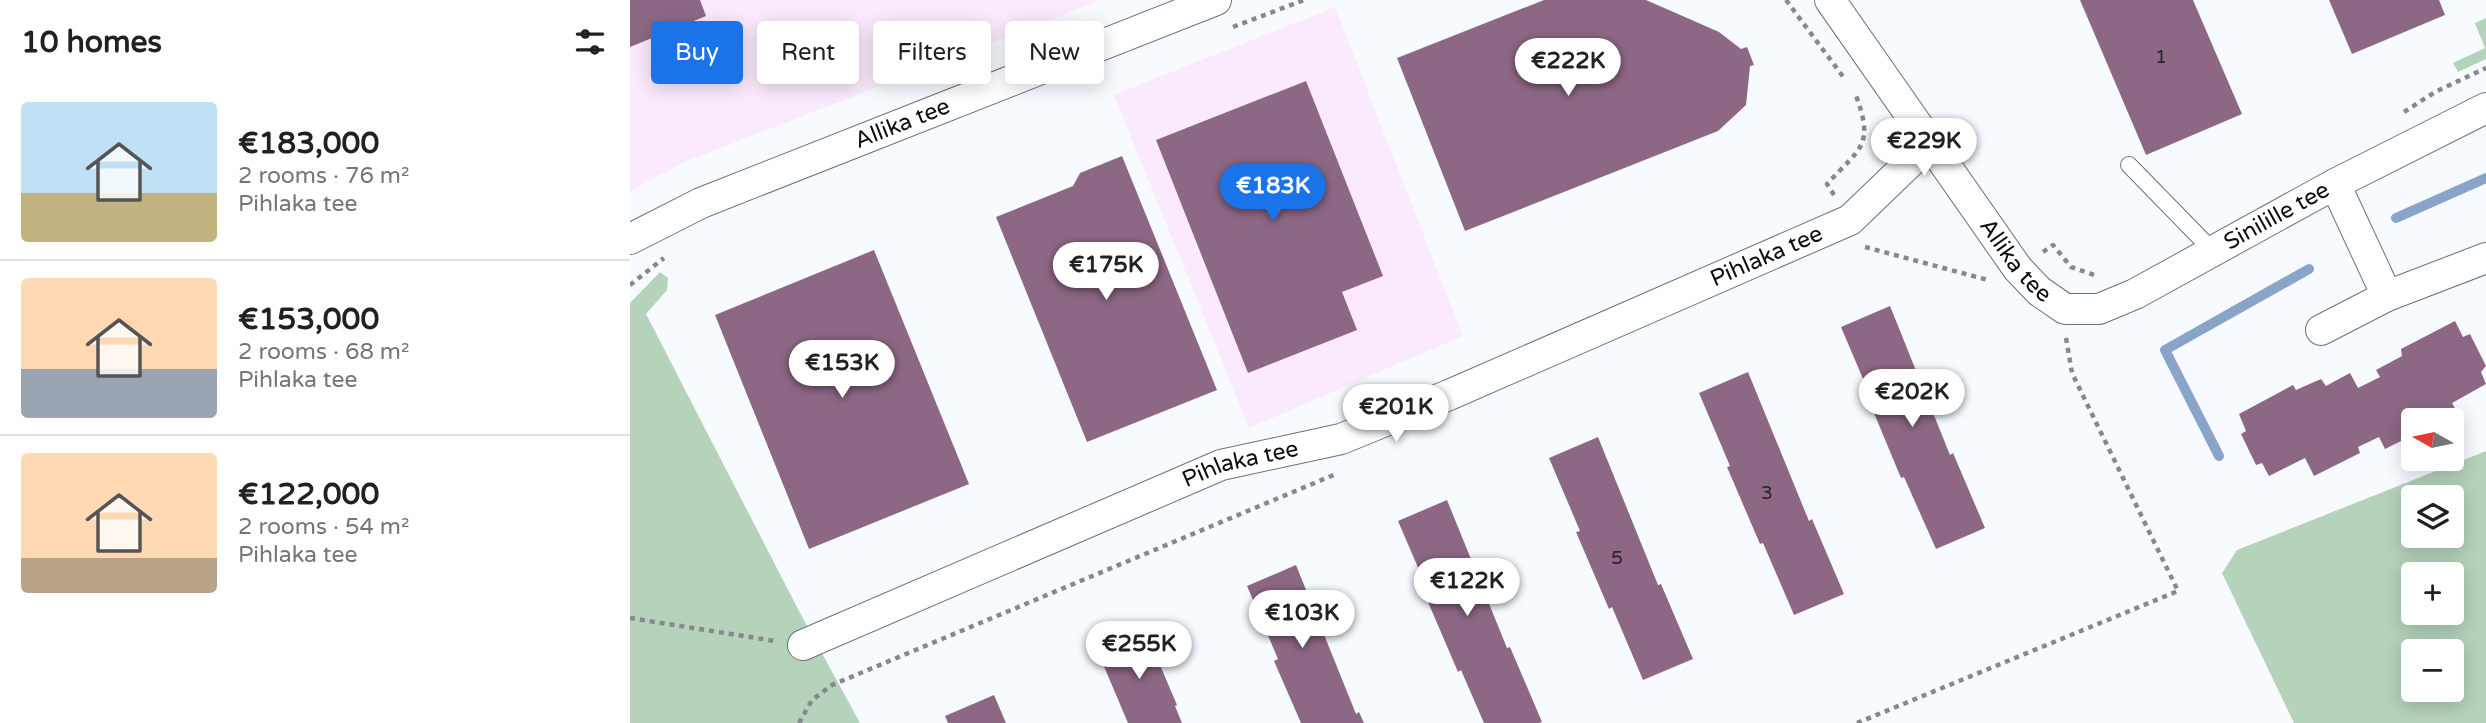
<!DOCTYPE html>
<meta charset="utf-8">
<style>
body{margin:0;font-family:"Varela Round",sans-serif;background:#f2f2f2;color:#202124;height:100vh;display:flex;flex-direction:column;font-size:26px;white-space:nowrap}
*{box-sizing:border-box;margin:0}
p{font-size:23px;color:#757577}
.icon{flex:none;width:38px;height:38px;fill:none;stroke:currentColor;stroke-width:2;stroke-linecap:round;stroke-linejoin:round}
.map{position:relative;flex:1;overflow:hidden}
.panel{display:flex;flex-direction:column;background:#fff;width:630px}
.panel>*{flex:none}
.guide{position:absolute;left:21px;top:21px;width:665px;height:63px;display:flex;gap:14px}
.needle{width:46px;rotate:279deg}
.tools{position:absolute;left:1771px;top:408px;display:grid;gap:14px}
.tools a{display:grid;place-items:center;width:63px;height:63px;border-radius:7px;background:#fff;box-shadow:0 4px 18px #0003;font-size:35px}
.price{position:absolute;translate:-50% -60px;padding:0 16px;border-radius:24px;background:#fff;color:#222;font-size:23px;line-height:46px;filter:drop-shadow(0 2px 4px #0008)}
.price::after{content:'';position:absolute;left:50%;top:42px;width:21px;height:16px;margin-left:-10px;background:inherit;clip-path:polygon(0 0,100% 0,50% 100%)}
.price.current{background:#1a73e8;color:#fff}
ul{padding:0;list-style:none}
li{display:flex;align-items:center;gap:21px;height:175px;padding:0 21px}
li+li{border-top:2px solid #e0e0e0}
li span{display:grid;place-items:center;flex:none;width:196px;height:140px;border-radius:7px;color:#555}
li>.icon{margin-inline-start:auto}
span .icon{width:84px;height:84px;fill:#fffc;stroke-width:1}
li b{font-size:30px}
h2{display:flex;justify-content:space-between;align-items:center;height:84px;padding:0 21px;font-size:30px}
.tag{padding:0 24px;border-radius:7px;background:#fff;box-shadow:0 4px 18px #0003;font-size:24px;line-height:63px}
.tag.current{background:#1a73e8;color:#fff}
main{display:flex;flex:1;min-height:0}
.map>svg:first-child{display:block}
.commercial{fill:#fbeafd}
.green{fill:#b5d2bb;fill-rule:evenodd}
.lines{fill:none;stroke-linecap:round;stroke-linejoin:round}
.stream{stroke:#8aa4c9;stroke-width:10}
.building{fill:#8c6884}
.service-casing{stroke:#6a737b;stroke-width:18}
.minor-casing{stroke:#6a737b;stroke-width:32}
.path{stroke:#85888c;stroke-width:4.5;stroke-dasharray:5 5;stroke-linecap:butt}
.service{stroke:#fff;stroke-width:16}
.minor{stroke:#fff;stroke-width:30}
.labels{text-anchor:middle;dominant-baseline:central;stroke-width:5;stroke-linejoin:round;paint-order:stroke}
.number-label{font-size:19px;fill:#2b242e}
.street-label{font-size:23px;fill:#0b0e11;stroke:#fff}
</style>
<main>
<section class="panel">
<h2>10 homes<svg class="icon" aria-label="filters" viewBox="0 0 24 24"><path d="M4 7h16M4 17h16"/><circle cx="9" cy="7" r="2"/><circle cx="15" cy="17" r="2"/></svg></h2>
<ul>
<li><span style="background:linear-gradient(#bfe0f5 65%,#c2b280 0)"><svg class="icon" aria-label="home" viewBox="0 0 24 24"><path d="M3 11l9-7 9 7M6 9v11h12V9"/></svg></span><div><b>€183,000</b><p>2 rooms · 76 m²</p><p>Pihlaka tee</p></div></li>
<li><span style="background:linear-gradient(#ffd9b3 65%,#9aa5b1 0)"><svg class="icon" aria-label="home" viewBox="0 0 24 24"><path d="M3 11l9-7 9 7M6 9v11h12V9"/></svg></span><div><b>€153,000</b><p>2 rooms · 68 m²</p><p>Pihlaka tee</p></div></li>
<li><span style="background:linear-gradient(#ffd9b3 75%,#b9a48a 0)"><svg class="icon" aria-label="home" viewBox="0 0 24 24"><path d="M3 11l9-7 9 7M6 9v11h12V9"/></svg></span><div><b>€122,000</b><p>2 rooms · 54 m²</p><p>Pihlaka tee</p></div></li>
</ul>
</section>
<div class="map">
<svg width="1856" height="723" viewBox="0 0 1856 723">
<rect width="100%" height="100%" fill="#f7fbff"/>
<path class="commercial" d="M0,0H471L57,161L0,191Z
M705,7L833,336L619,428L484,95Z"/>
<path class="green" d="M1856,18V59L1828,72L1823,63L1855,48L1845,23Z
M30,272L38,278L37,290L16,314L170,613L230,723H0V303Z
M1856,451V723H1664L1592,573L1607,550ZM1822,497V536H1783V497ZM1783,574H1822V612H1783ZM1783,651H1822V690H1783Z"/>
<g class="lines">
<path class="stream" d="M1766,218L1856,178
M1589,456L1535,350L1679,269"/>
</g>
<path class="building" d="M0,0H70L76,16L0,47Z
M914,0H1016L1089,32L1111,49L1117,47L1124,65L1120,66L1116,105L1088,131L835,231L767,58Z
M1450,0H1563L1612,114L1516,155Z
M1699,0H1809L1815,15L1722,54Z
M676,81L753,276L712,292L727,330L618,373L526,140Z
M492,156L587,390L457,442L366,217L443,186L450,173Z
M244,250L339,484L179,549L85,315Z
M1260,306L1320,455L1323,453L1355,528L1306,549L1274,477L1271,478L1239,401L1242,400L1211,327Z
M1825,321L1833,337L1840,334L1856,366L1851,372L1856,384L1822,403L1832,421L1822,426V420H1783V440L1781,436L1755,449L1749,437L1728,447L1730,453L1684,476L1675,458L1639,476L1632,463L1626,465L1611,434L1616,431L1609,414L1663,385L1666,390L1691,379L1696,386L1720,373L1728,388L1750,377L1746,370L1772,356L1771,349Z
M1118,372L1179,521L1182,519L1214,594L1164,615L1133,543L1130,544L1097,467L1100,466L1069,393Z
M968,437L1028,585L1031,584L1063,659L1013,680L982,607L979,609L946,532L950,531L919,458Z
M817,500L877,648L880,647L912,722L909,723H854L831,670L828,672L795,595L799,593L768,521Z
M666,565L726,714L729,712L734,723H671L644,661L648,659L617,586Z
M515,630L547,705L545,706L552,723H498L467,650Z
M364,695L376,723H318L315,716Z"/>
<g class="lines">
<defs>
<path id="service" d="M1499,165L1583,251"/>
<g id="minor">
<path id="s1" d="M1200,0L1388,269L1409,291L1435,309H1469L1505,294L1705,184L1856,108"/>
<path id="s2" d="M0,239L71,203L586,0"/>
<path d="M1757,296L1856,258"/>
<path d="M1691,330L1757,296L1705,184"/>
<path id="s3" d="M173,645L591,465L711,439L819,395L1220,220L1300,143"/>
</g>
</defs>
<use href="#service" class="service-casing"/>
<use href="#minor" class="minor-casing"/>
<path class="path" d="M1156,0L1214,78
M603,27L674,0
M1774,112L1805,92L1856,68
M1204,195L1197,184C1231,147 1245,146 1225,93
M1235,247L1358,280
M1413,252L1423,245L1441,267L1467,276
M0,285L34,258
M0,618L145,641
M169,723L182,700L202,685L706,474
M1227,723L1548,591L1442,373L1436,338"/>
<use href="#service" class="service"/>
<use href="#minor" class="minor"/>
</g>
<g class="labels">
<g class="number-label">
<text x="1531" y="57">1</text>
<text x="1137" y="493">3</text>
<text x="987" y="558">5</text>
</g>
<g class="street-label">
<text stroke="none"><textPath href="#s2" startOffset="296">Allika tee</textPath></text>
<text stroke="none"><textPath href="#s1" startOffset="625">Sinilille tee</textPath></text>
<text stroke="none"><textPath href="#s3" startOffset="1041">Pihlaka tee</textPath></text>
<text stroke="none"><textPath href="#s1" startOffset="320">Allika tee</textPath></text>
<text stroke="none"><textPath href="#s3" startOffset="474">Pihlaka tee</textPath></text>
</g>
</g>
</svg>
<div class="tools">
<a><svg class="needle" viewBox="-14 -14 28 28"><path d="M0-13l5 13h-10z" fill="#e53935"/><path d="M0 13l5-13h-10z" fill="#757577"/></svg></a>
<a><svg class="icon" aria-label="layers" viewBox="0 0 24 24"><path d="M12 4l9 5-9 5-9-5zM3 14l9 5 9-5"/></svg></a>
<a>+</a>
<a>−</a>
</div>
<b class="price" style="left:938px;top:98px">€222K</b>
<b class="price" style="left:1294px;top:178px">€229K</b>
<b class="price current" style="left:643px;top:223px">€183K</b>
<b class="price" style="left:476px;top:302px">€175K</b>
<b class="price" style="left:212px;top:400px">€153K</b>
<b class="price" style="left:1282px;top:429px">€202K</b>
<b class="price" style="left:766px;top:444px">€201K</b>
<b class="price" style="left:837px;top:618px">€122K</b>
<b class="price" style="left:672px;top:650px">€103K</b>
<b class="price" style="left:509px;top:681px">€255K</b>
<div class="guide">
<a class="tag current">Buy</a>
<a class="tag">Rent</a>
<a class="tag">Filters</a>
<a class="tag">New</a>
</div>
</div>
</main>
